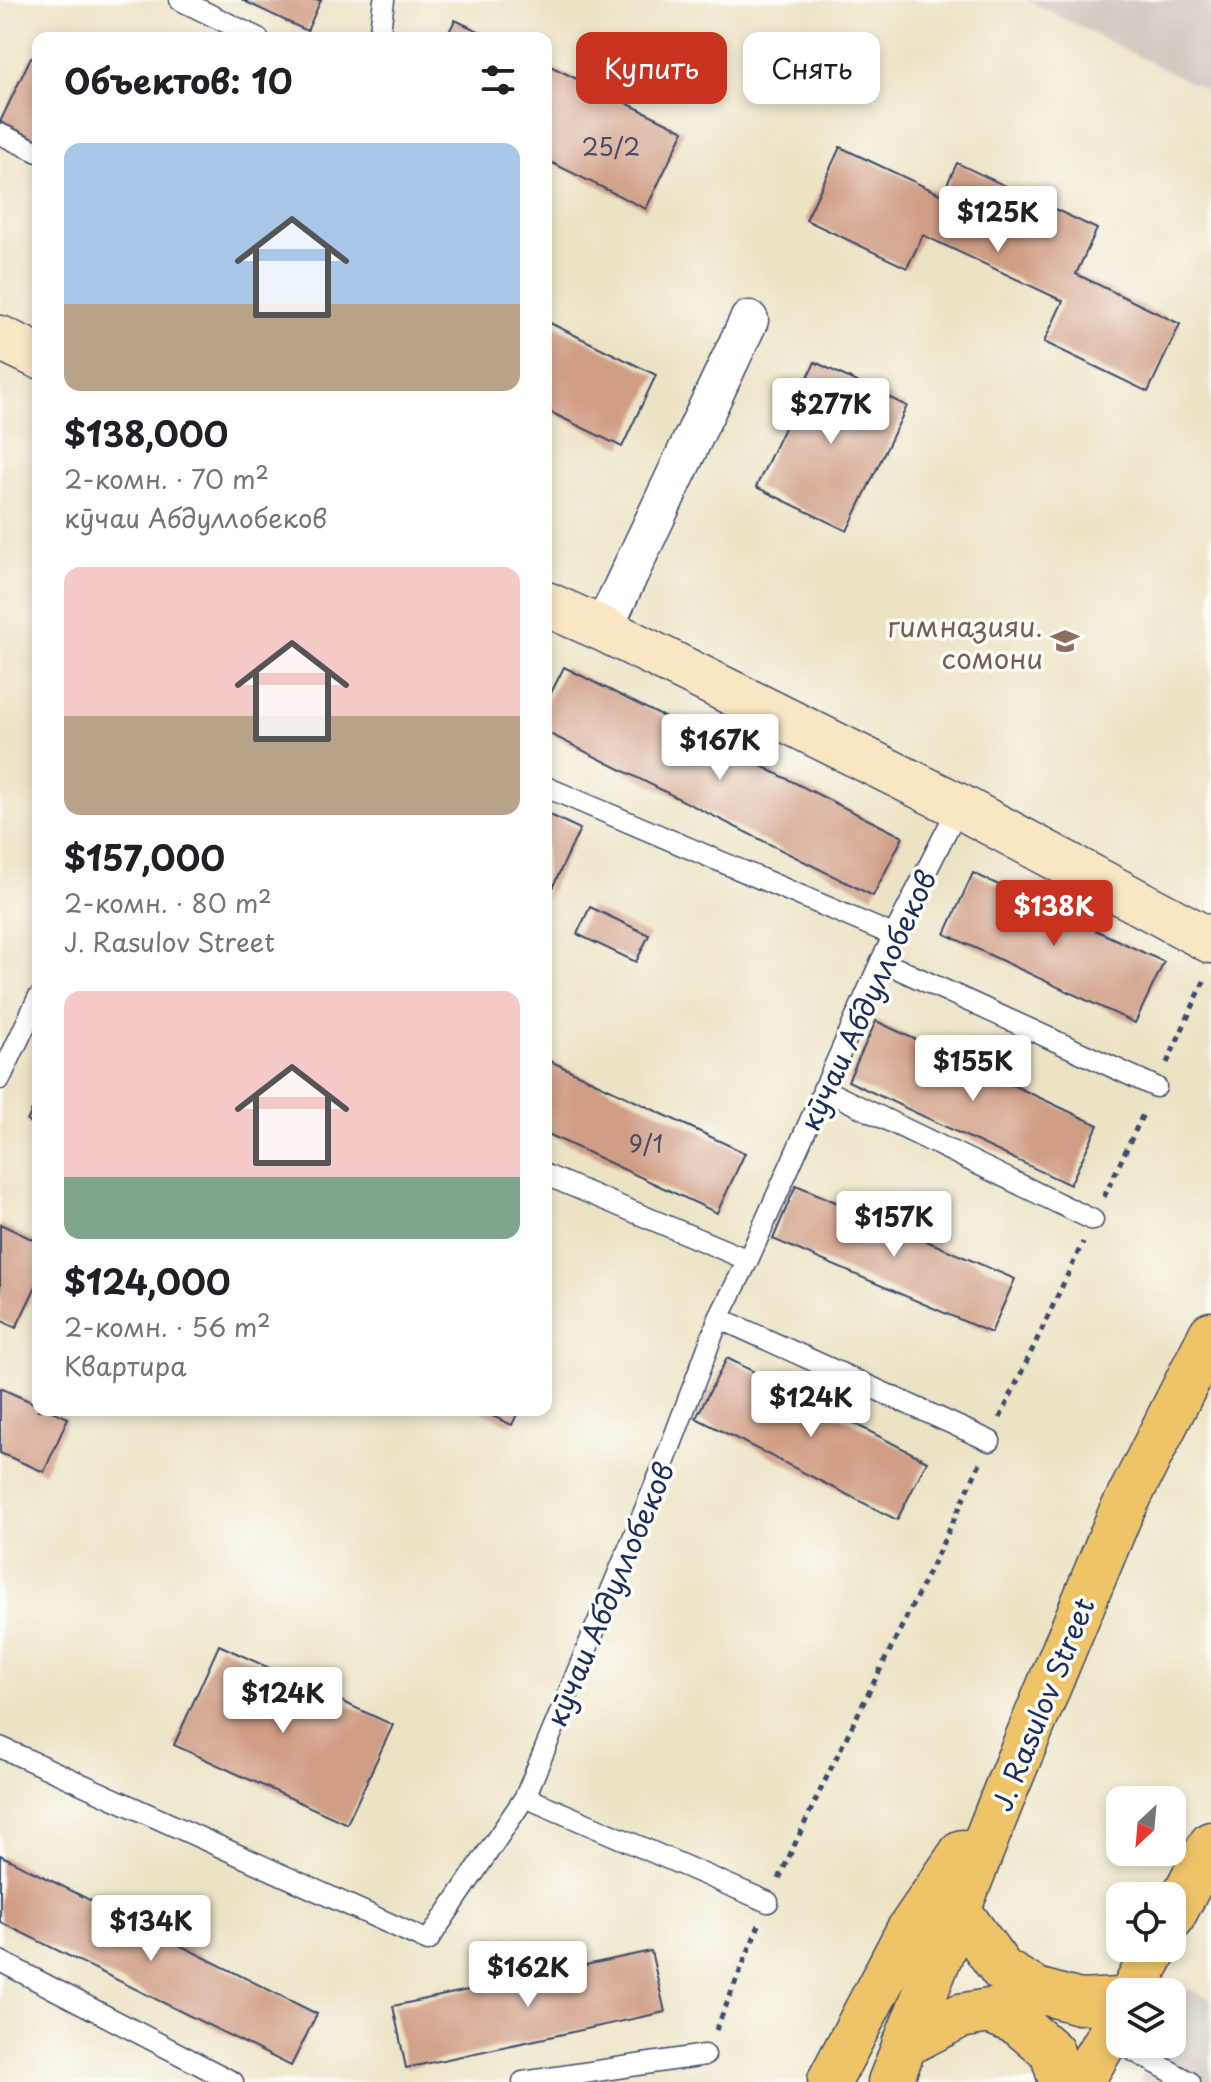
<!DOCTYPE html>
<html lang="ru">
<meta charset="utf-8">
<style>
body{margin:0;font-family:"Playpen Sans",sans-serif;background:#f2f2f2;color:#202124;height:100vh;display:flex;flex-direction:column;font-size:30px;white-space:nowrap}
*{box-sizing:border-box;margin:0}
p{font-size:26px;color:#757577}
.icon{flex:none;width:44px;height:44px;fill:none;stroke:currentColor;stroke-width:2;stroke-linecap:round;stroke-linejoin:round}
.map{position:relative;flex:1;overflow:hidden}
.panel{position:absolute;left:32px;top:32px;width:520px;height:1384px;display:flex;flex-direction:column;background:#fff;border-radius:16px;box-shadow:0 4px 12px #0003}
.panel>*{flex:none}
.guide{position:absolute;left:576px;top:32px;width:514px;height:72px;display:flex;gap:16px}
.needle{width:52px;rotate:206deg}
.controls{position:absolute;left:1106px;top:1786px;display:grid;gap:16px}
.controls a{display:grid;place-items:center;width:80px;height:80px;border-radius:16px;background:#fff;box-shadow:0 4px 12px #0003;font-size:40px}
.price{position:absolute;translate:-50% -68px;padding:0 18px;border-radius:8px;background:#fff;color:#222;font-size:26px;line-height:52px;filter:drop-shadow(0 2px 4px #0008)}
.price::after{content:'';position:absolute;left:50%;top:48px;width:24px;height:18px;margin-left:-12px;background:inherit;clip-path:polygon(0 0,100% 0,50% 100%)}
.price.on{background:#c8321e;color:#fff}
ul{padding:0;list-style:none}
li{display:grid;align-content:center;gap:16px;height:424px;padding:0 32px}
li span{display:grid;place-items:center;height:248px;border-radius:16px;color:#555}
li>.icon{margin-inline-start:auto}
span .icon{width:144px;height:144px;fill:#fffc;stroke-width:1}
li b{font-size:34px}
h2{display:flex;justify-content:space-between;align-items:center;height:96px;padding:0 32px;font-size:34px}
.tag{padding:0 28px;border-radius:16px;background:#fff;box-shadow:0 4px 12px #0003;font-size:28px;line-height:72px}
.tag.on{background:#c8321e;color:#fff}
.map>svg:first-child{display:block}
.industrial{fill:#ccc2b9}
.building{fill:#d09e85}
.lines{fill:none;stroke-linecap:round;stroke-linejoin:round}
.lane-casing{stroke:#3a4a6d;stroke-width:23}
.street-casing{stroke:#3a4a6d;stroke-width:41}
.secondary-casing{stroke:#3a4a6d;stroke-width:47}
.primary-casing{stroke:#3a4a6d;stroke-width:47}
.path{stroke:#3a4a6d;stroke-width:5;stroke-dasharray:6 6;stroke-linecap:butt}
.lane{stroke:#fff;stroke-width:20}
.street{stroke:#fff;stroke-width:38}
.secondary{stroke:#f9e7c3;stroke-width:44}
.primary{stroke:#efc469;stroke-width:44}
.labels{text-anchor:middle;dominant-baseline:central;stroke-width:7;stroke-linejoin:round;paint-order:stroke}
.number-label{font-size:24px;fill:#484b68}
.education-label{font-size:28px;fill:#785e54;stroke:#fdfcf7;text-anchor:end}
.street-label{font-size:28px;fill:#1b2f5e;stroke:#fdfcf7}
</style>
<div class="map">
<svg width="1211" height="2082" viewBox="0 0 1211 2082">
<rect width="100%" height="100%" fill="#fdfcf7"/>
<filter id="ink" filterUnits="userSpaceOnUse"><feTurbulence type="fractalNoise" baseFrequency=".0125" numOctaves="2"/><feDisplacementMap in="SourceGraphic" scale="16" xChannelSelector="R" yChannelSelector="G"/><feConvolveMatrix kernelMatrix="1 2 1 2 8 2 1 2 1" color-interpolation-filters="sRGB"/></filter>
<filter id="wash" filterUnits="userSpaceOnUse"><feTurbulence type="fractalNoise" baseFrequency=".006" numOctaves="4" result="noise"/><feDisplacementMap in="SourceGraphic" scale="32" xChannelSelector="R" yChannelSelector="G"/><feGaussianBlur stdDeviation="1.8" result="paint"/><feColorMatrix in="noise" values="0 0 0 0 0 0 0 0 0 0 0 0 0 0 0 0 0 1.4 0 .05"/><feComposite in="paint" operator="in"/></filter>
<g filter="url(#wash)">
<rect width="100%" height="100%" fill="#ece3c4"/>
<path class="industrial" d="M1027,0H1211V93Z
M1187,1989L1211,1999V2082H1139L1159,2044H1172V2018Z"/>
<g id="blocks">
<path class="building" d="M242,0H321L307,31Z
M455,20L493,38H446Z
M31,57L38,60V140L0,122Z
M546,64L684,131L646,209L546,160Z
M840,147L942,195L957,163L1097,229L1076,274L1180,324L1148,392L1044,342L1063,301L923,235L907,268L806,220Z
M546,321L656,375L622,447L546,410Z
M815,362L907,406L847,531L756,487Z
M564,667L903,837L873,896L546,732V703Z
M546,813L580,829L546,901Z
M973,873L1164,962L1135,1023L945,934Z
M590,907L649,935L636,962L577,934Z
M876,1021L1098,1125L1070,1185L848,1081Z
M546,1059L745,1153L717,1213L546,1133Z
M38,1098V1126L27,1121Z
M796,1185L1015,1279L991,1333L773,1239Z
M0,1224L38,1242V1282L16,1328L0,1320Z
M727,1358L927,1461L897,1520L696,1418Z
M0,1388L38,1405V1410H50L68,1418L44,1472L0,1453Z
M479,1410H519L512,1425Z
M219,1645L393,1725L347,1824L174,1745Z
M0,1855L317,2014L291,2066L0,1922Z
M651,1951L665,2012L406,2068L393,2006Z"/>
</g>
</g>
<g filter="url(#ink)">
<use href="#blocks" fill-opacity="0" stroke="#3a4a6d" stroke-width="2"/>
<g class="lines">
<defs>
<path id="lane" d="M180,0L258,38
M379,38L384,0
M0,134L38,152
M546,787L895,936
M881,961L1156,1087
M0,1079L38,998
M823,1089L1093,1220
M546,1175L748,1260
M719,1318L990,1441
M0,1747L428,1941L525,1797L663,1466L719,1318L748,1260L881,961L959,806
M525,1797L768,1902
M0,1961L233,2082
M1121,2044L1190,2082
M523,2082L705,2055"/>
<path id="street" d="M603,629L749,320"/>
<path id="secondary" d="M0,338L38,356
M546,604L603,629L959,806L1211,941"/>
<path id="primary" d="M958,1910L1002,1970L1036,1990L1079,2002L1120,2000
M1172,1918L1211,1844
M1133,1992L1156,1948
M904,2045L960,2016L989,2011L1018,2023L1052,2052L1061,2082
M830,2080L908,1931L962,1852
M890,2082L1007,1787L1119,1517L1211,1334
M1081,2082L1120,2016"/>
</defs>
<use href="#lane" class="lane-casing"/>
<use href="#street" class="street-casing"/>
<use href="#secondary" class="secondary-casing"/>
<use href="#primary" class="primary-casing"/>
<path class="path" d="M1167,1063L1206,977
M1104,1197L1144,1112
M1000,1418L1083,1242
M779,1879C842,1738 917,1604 980,1463
M716,2030L759,1925"/>
<use href="#lane" class="lane"/>
<use href="#street" class="street"/>
<use href="#secondary" class="secondary"/>
<use href="#primary" class="primary"/>
</g>
</g>
<defs>
<symbol id="school-bare" viewBox="-9 -9 18 18"><path d="M0-5L7-2L0 1L-7-2ZM-4 1L0 2.5L4 1V4Q0 6-4 4Z" fill="#8d6e63" stroke="#fdfcf7" stroke-width="2.5" paint-order="stroke"/></symbol>
</defs>
<g fill-rule="evenodd">
<use href="#school-bare" x="1045" y="621" width="40" height="40"/>
</g>
<g class="labels">
<g class="number-label">
<text x="611" y="146">25/2</text>
<text x="646" y="1143">9/1</text>
</g>
<g class="education-label">
<text x="1043" y="625">гимназияи.<tspan x="1043" dy="32">сомони</tspan></text>
</g>
<g class="street-label">
<text transform="translate(867 1000) rotate(-65)">кӯчаи Абдуллобеков</text>
<text transform="translate(609 1594) rotate(-67)">кӯчаи Абдуллобеков</text>
<text transform="translate(1042 1704) rotate(-68)">J. Rasulov Street</text>
</g>
</g>
</svg>
<div class="controls">
<a><svg class="needle" viewBox="-14 -14 28 28"><path d="M0-13l5 13h-10z" fill="#e53935"/><path d="M0 13l5-13h-10z" fill="#757577"/></svg></a>
<a><svg class="icon" aria-label="locate" viewBox="0 0 24 24"><circle cx="12" cy="12" r="6"/><path d="M12 2v4M12 18v4M2 12h4M18 12h4"/></svg></a>
<a><svg class="icon" aria-label="layers" viewBox="0 0 24 24"><path d="M12 4l9 5-9 5-9-5zM3 14l9 5 9-5"/></svg></a>
</div>
<b class="price" style="left:998px;top:254px">$125K</b>
<b class="price" style="left:831px;top:446px">$277K</b>
<b class="price" style="left:720px;top:782px">$167K</b>
<b class="price on" style="left:1054px;top:948px">$138K</b>
<b class="price" style="left:973px;top:1103px">$155K</b>
<b class="price" style="left:894px;top:1259px">$157K</b>
<b class="price" style="left:811px;top:1439px">$124K</b>
<b class="price" style="left:283px;top:1735px">$124K</b>
<b class="price" style="left:151px;top:1963px">$134K</b>
<b class="price" style="left:528px;top:2009px">$162K</b>
<div class="guide">
<a class="tag on">Купить</a>
<a class="tag">Снять</a>
</div>
<section class="panel">
<h2>Объектов: 10<svg class="icon" aria-label="filters" viewBox="0 0 24 24"><path d="M4 7h16M4 17h16"/><circle cx="9" cy="7" r="2"/><circle cx="15" cy="17" r="2"/></svg></h2>
<ul>
<li><span style="background:linear-gradient(#a9c7e8 65%,#b9a48a 0)"><svg class="icon" aria-label="home" viewBox="0 0 24 24"><path d="M3 11l9-7 9 7M6 9v11h12V9"/></svg></span><div><b>$138,000</b><p>2-комн. · 70 m²</p><p>кӯчаи Абдуллобеков</p></div></li>
<li><span style="background:linear-gradient(#f6c9c9 60%,#b9a48a 0)"><svg class="icon" aria-label="home" viewBox="0 0 24 24"><path d="M3 11l9-7 9 7M6 9v11h12V9"/></svg></span><div><b>$157,000</b><p>2-комн. · 80 m²</p><p>J. Rasulov Street</p></div></li>
<li><span style="background:linear-gradient(#f6c9c9 75%,#7fa58c 0)"><svg class="icon" aria-label="home" viewBox="0 0 24 24"><path d="M3 11l9-7 9 7M6 9v11h12V9"/></svg></span><div><b>$124,000</b><p>2-комн. · 56 m²</p><p>Квартира</p></div></li>
</ul>
</section>
</div>
